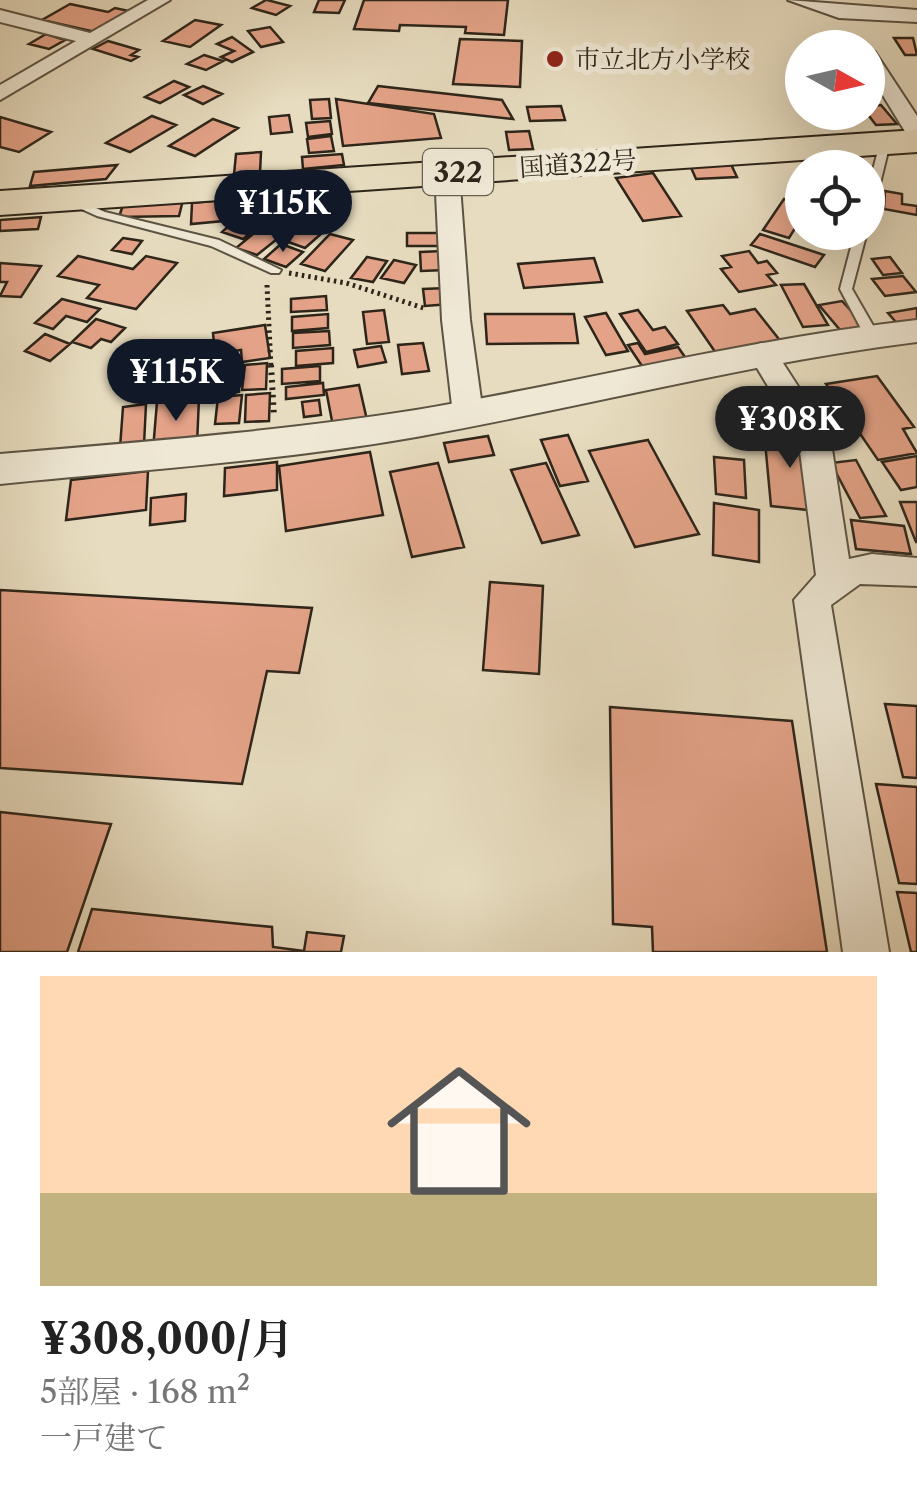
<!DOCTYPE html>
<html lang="ja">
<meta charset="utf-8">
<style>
body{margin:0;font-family:"Libre Caslon Text","Noto Serif JP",serif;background:#f2f2f2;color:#222;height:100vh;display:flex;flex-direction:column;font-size:38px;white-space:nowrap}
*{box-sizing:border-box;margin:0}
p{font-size:32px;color:#767676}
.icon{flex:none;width:55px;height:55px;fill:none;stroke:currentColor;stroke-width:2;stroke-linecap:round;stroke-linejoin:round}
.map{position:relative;height:952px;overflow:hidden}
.sheet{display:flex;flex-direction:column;background:#fff;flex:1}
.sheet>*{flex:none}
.needle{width:65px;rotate:98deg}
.tools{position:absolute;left:785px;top:30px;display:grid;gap:20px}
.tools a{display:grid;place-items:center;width:100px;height:100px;border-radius:50%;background:#fff;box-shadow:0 10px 40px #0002;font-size:50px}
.price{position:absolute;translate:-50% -85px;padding:0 22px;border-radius:35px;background:#111827;color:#fff;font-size:32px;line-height:65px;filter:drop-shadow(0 2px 5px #0008)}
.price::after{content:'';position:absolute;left:50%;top:60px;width:30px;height:22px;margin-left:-15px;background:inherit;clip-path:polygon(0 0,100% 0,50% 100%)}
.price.selected{background:#222;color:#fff}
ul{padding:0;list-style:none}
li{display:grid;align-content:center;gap:20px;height:530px;padding:0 40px}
li span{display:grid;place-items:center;height:310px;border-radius:0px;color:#555}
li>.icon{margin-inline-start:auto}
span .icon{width:180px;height:180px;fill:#fffc;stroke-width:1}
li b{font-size:42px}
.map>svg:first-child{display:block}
.building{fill:#e4a388;stroke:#2d251a;stroke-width:2.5}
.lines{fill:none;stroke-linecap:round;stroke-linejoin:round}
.service-casing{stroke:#5c5343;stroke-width:4}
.minor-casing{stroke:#5c5343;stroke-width:4}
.tertiary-casing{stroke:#5c5343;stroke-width:4}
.trunk-casing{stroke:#2d251a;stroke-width:4}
.path-far1{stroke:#2d251a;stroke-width:5;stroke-dasharray:2.5 4;stroke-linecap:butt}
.path{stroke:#2d251a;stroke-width:6;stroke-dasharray:2.5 5;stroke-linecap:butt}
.service{fill:#efe8d5;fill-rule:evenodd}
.minor{fill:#efe8d5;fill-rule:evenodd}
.tertiary{fill:#efe8d5;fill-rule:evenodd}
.trunk{fill:#e7dcbf;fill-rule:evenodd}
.poi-dot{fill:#8f2418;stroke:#efe8d5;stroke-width:4}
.labels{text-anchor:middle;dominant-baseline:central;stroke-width:10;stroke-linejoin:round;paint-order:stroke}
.far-poi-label{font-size:25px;fill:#2d251a;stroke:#efe8d5;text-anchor:start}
.far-street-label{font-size:25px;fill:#2d251a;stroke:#efe8d5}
.shield{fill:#efe8d5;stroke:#676052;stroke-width:2.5}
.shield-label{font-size:28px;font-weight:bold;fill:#2d251a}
</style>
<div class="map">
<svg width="917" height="952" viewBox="0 0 917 952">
<rect width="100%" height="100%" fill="#e7dcbf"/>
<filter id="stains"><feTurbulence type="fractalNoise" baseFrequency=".002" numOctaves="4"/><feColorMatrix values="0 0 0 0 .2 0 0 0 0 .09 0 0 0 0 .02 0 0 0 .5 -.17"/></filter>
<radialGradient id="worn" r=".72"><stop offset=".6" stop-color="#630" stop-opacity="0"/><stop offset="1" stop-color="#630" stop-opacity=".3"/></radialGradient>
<path class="building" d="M266,0H267L290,6L276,15L252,8Z
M319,0H345L339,13L314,12Z
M364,0H508L504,35L465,33L466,27L400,25L399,31L354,29Z
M70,4L108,12L115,8L134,12L100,33L42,20Z
M195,20L221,25L190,47L163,41Z
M270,27L283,42L261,47L248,31Z
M46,34L65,40L49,49L29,44Z
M232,37L253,52L232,62L221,57L234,51L217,44Z
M894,38H913L917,55H905Z
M460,39L522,41L520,87L453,84Z
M108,41L139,50L131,55L138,57L131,61L93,49Z
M204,55L223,61L206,70L187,64Z
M174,81L189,87L160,103L145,97Z
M203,86L222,94L203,104L184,95Z
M378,86L502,100L513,119L368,103Z
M329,99L331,118L312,119L310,100Z
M336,99L434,114L441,138L343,146Z
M881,105L897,124L876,125L866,112L868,106Z
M561,106L565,120L530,121L527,107Z
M812,112H844L851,121L820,123Z
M289,115L292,132L271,134L269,117Z
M152,116L176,125L130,152L106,143Z
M0,117L51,132L19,152L0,147Z
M213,119L238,128L195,156L169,146Z
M330,121L332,134L308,137L306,123Z
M529,131L533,149L509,150L506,132Z
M331,136L334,151L309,153L307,139Z
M261,152L260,173L234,175L236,154Z
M342,154L344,165L303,169L302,157Z
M729,160L737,177L696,179L689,163Z
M117,165L106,179L30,186L34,172Z
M653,173L681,216L643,221L616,178Z
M885,191L902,194V204L917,206V215L884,209Z
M234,199V220L191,224L192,203Z
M784,199L802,204V217L789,238L763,230Z
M183,200L179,216L119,217L124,202Z
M41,217L38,229L0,231V220Z
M239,217L260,225L243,239L222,232Z
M270,220L291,228L257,255L236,248Z
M300,226L322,233L305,248L283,240Z
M407,233H446V246H407Z
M330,234L353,240L325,271L301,264Z
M760,234L824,255L815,267L751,245Z
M123,238L142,241L132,254L112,250Z
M281,244L303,252L286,267L264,259Z
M443,251L446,270L421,271L420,252Z
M749,251L758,263L767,261L777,273L767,275L776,285L739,292L721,269L731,267L722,256Z
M78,256L133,269L146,256L177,263L136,309L87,298L99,285L58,276Z
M367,257L387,261L373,282L351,278Z
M890,257L902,273L883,275L872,259Z
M594,258L602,282L524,288L518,264Z
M394,260L416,265L404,283L381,278Z
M0,263L41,266L21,297L0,296L7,282H0Z
M903,276L916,292L885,296L872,279Z
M804,284L828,325L803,327L781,285Z
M447,288L450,304L425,306L423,289Z
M326,296L327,310L291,312V299Z
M62,299L100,309L87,322L66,316L53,329L35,323Z
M842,301L865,326L841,331L819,305Z
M723,305L730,314L755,309L782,343L718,356L687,311Z
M917,308V326L902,329L888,313Z
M384,310L389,342L367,344L363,312Z
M638,310L653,330L665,327L678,344L646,352L620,314Z
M606,313L628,351L606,355L585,317Z
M328,314V328L292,331V317Z
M485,314H574L578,343L487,344Z
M96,319L125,328L111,342L101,339L91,348L72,342Z
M265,325L270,358L242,362L241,350L215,354L213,333Z
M329,331L330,345L293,348V333Z
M45,334L70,344L50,361L25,351Z
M423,343L429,371L402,374L398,345Z
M638,343L645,354L678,347L687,360L644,369L628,345Z
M381,346L386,362L358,367L354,350Z
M333,348V363L296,366V351Z
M237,356L239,392L216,395V358Z
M267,363L266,389L242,390L245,365Z
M320,366V381L282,384V369Z
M877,376L914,427L903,429L917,453L878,460L826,384Z
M323,383L324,395L286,399V387Z
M359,385L367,420L333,426L326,390Z
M270,393L269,421L245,422L246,395Z
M242,395L239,423L215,424L218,397Z
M199,398L197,445L153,450L157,402Z
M319,400L321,415L304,417L302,402Z
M146,404L144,445L120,448L123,407Z
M764,431L807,435L817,511L771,506Z
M568,435L588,481L560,486L541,440Z
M488,436L494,455L449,462L444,443Z
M648,440L699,534L635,547L589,451Z
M370,452L383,515L286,531L279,466Z
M917,456V487L901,490L882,462Z
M714,457L744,460L746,498L716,494Z
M856,460L886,516L860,518L831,463Z
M277,462V490L224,496L225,468Z
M438,463L464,547L412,557L390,472Z
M546,463L579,535L542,543L511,470Z
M148,471L146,510L66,520L71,480Z
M186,494L185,521L150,525L151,498Z
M900,502H917V542H916Z
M714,503L759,510V562L713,555Z
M851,520L904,526L911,554L856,549Z
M490,582L543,586L539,674L483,670Z
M0,590L312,608L299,673L267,671L242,784L0,768Z
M885,704L917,706V778L903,777Z
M610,707L792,721L827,952H653L652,927L613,924Z
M876,784L917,787V884L899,883Z
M0,812L111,824L67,952H0Z
M897,892L917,893V952H911Z
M92,909L272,927L273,947L304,951L307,932L344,936L341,952H78Z"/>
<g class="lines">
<defs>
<path id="service" d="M885,140L890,143L874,208L868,211V189L880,143Z
M84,195L90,198L89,205L105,212L219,240L281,270L279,273H271L211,246L97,216L77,207L78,198Z
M855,232H867L852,289L879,336L872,340L865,336L840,289Z"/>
<path id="minor" d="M148,0H170L0,100V85L76,41L0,22V10L90,33Z
M788,0L917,10V22L839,18Z
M868,50L875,52L917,116V140L909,138L868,71Z
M447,165L459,172L470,320L483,414L479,422L468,425L457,422L453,414L442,320L435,172Z
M762,343L772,346L830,436L849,559L872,554L917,558V586L860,584L831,605L889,952H843L794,600L816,575L798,436L748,353L752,346Z"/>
<path id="tertiary" d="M917,320V342C748,363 584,407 416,437C279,461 139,470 0,484V454C139,442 278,432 416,410C583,382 748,339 917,320Z"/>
<path id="trunk" d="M917,130V152L0,215V191Z"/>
</defs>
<use href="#service" class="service-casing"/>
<use href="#minor" class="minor-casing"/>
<use href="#tertiary" class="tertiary-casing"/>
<use href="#trunk" class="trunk-casing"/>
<path class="path-far1" d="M289,273L346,283L427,309
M267,285L271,368"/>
<path class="path" d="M271,365L274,417"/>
<use href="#service" class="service"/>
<use href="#minor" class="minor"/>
<use href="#tertiary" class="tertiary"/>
<use href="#trunk" class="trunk"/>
</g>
<circle class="poi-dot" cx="555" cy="59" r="10"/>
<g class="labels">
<g class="far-poi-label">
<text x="575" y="59">市立北方小学校</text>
</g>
<g class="far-street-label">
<text transform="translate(578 164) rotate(-4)">国道322号</text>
</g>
<rect class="shield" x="423" y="149" width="70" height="46" rx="8"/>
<g class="shield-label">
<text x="458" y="172">322</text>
</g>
</g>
<rect width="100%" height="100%" filter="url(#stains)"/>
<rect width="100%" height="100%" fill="url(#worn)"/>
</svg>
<div class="tools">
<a><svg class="needle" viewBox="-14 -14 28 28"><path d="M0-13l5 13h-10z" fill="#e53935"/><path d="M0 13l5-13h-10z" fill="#767676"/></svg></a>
<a><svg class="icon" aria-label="locate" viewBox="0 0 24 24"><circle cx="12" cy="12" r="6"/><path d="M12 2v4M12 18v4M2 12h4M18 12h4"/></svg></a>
</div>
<b class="price" style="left:283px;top:255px">¥115K</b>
<b class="price" style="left:176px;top:424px">¥115K</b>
<b class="price selected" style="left:790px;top:471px">¥308K</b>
</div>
<section class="sheet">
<ul>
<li><span style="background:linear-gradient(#ffd9b3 70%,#c2b280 0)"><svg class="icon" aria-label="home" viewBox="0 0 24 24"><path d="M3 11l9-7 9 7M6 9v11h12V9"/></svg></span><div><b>¥308,000/月</b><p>5部屋 · 168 m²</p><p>一戸建て</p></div></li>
</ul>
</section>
